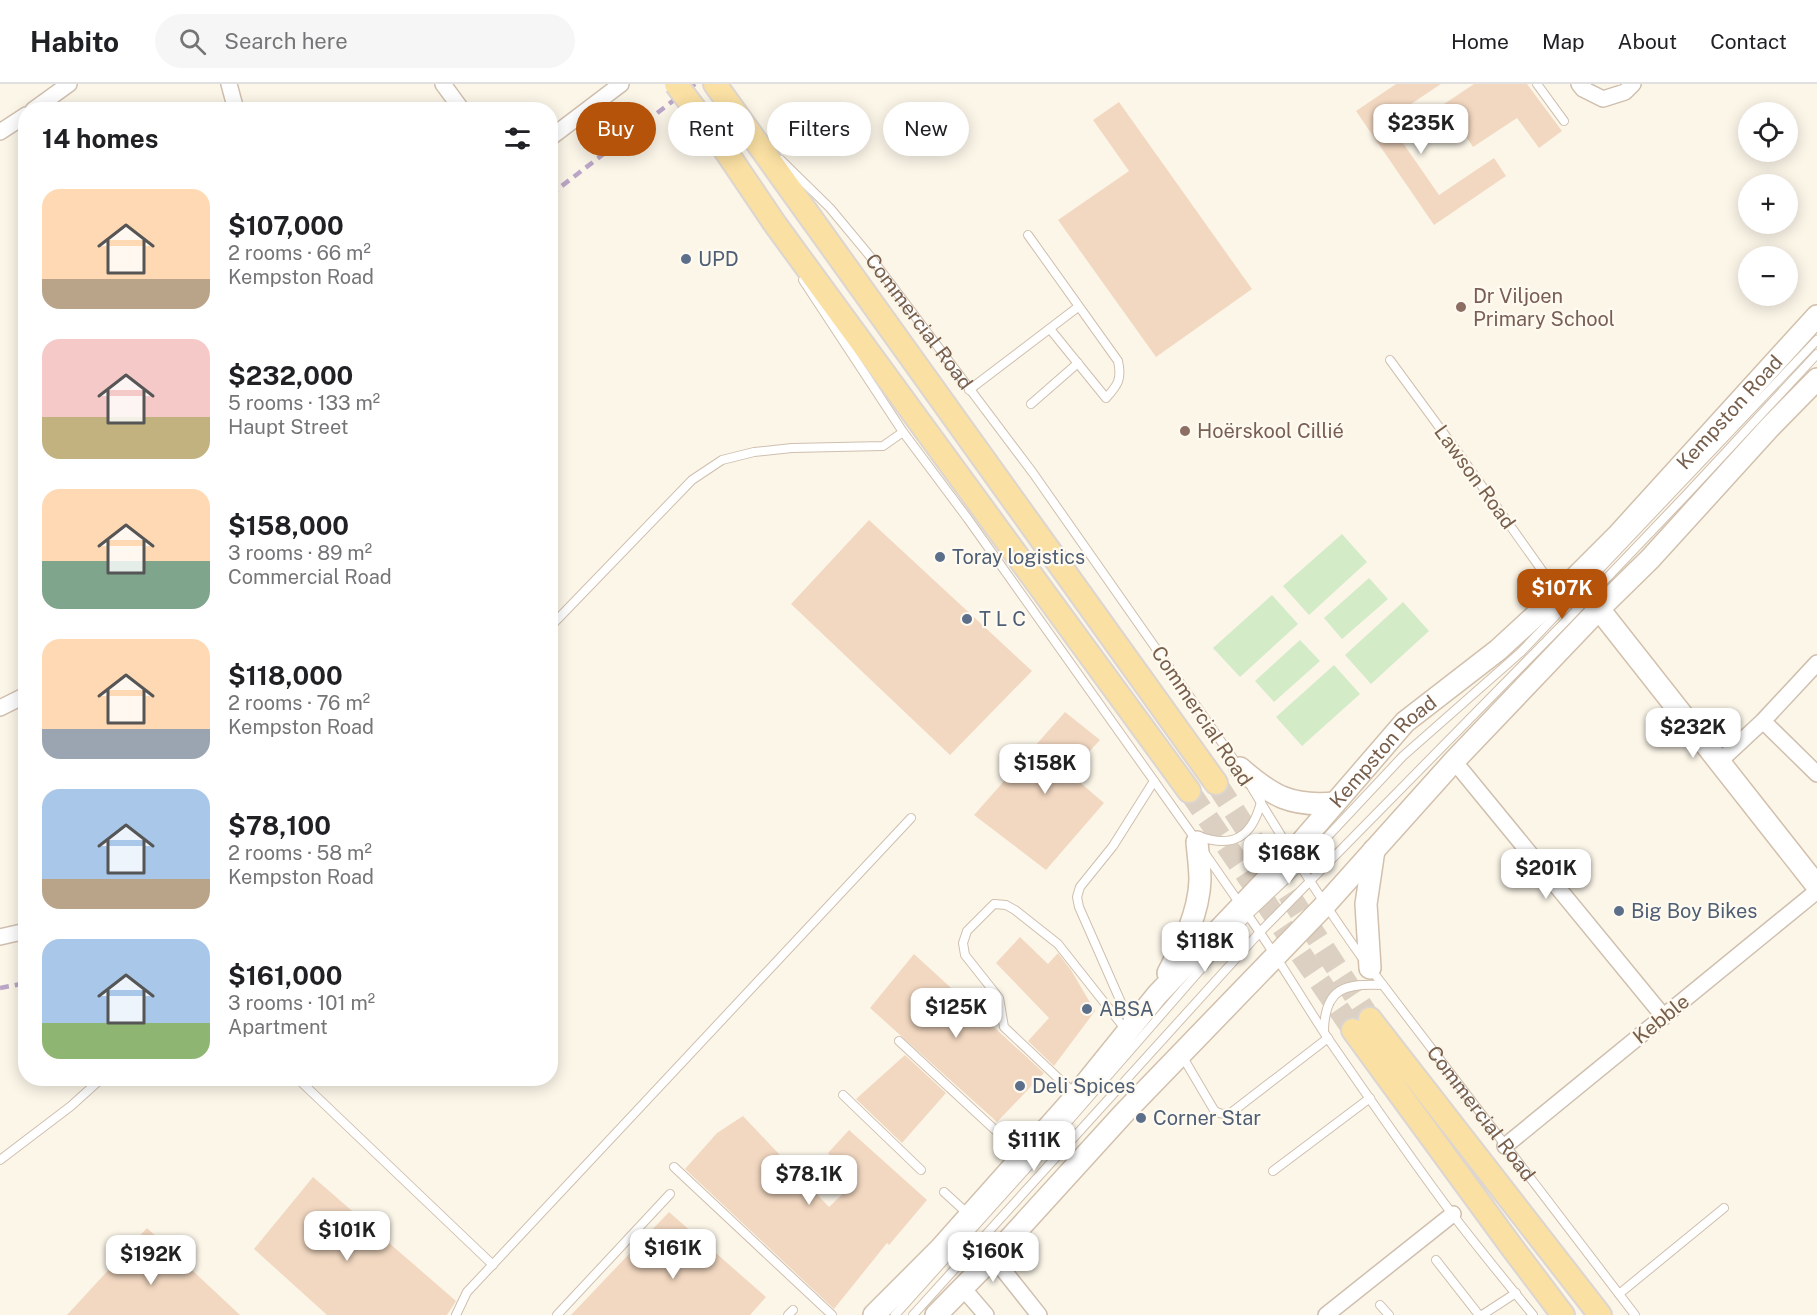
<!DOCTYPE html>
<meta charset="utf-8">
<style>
body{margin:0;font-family:"Public Sans",sans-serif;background:#f6f6f6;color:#202124;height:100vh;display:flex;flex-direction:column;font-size:22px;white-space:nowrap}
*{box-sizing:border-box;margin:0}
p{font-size:20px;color:#757577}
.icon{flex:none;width:33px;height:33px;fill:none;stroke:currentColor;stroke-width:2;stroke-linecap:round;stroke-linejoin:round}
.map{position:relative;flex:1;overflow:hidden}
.panel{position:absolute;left:18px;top:18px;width:540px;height:984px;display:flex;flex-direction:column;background:#fff;border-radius:24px;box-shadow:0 3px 15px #0003}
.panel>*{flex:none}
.guide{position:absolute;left:576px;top:18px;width:570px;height:54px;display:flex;gap:12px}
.tools{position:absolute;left:1738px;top:18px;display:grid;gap:12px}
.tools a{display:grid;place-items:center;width:60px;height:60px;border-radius:50%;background:#fff;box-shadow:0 3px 15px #0003;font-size:30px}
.price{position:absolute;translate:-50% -51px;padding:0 14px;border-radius:12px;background:#fff;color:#222;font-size:20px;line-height:39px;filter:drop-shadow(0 2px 3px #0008)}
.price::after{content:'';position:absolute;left:50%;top:36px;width:18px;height:14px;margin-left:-9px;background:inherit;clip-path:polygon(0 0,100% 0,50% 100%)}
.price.on{background:#b45309;color:#fff}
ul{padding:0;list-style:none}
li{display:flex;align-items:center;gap:18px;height:150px;padding:0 24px}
li span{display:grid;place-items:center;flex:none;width:168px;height:120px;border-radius:18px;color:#555}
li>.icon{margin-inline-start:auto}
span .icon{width:72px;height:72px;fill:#fffc;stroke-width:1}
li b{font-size:26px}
h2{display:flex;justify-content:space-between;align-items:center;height:72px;padding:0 24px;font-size:26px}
.tag{padding:0 21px;border-radius:27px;background:#fff;box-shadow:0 3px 15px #0003;font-size:21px;line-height:54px}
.tag.on{background:#b45309;color:#fff}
header{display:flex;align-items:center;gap:36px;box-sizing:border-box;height:84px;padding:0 30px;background:#fff;border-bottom:2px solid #e0e0e0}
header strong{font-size:28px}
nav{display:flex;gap:33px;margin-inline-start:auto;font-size:21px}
.search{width:420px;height:54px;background:#f6f6f6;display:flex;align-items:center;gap:15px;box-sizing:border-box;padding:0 21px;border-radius:33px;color:#757577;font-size:22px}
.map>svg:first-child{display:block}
.green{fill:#d3ebc7}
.building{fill:#f2d8c1}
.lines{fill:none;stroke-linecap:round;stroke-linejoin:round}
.primary-tunnel{stroke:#dbd0c2;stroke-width:22;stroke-dasharray:22 11;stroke-linecap:butt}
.lane-casing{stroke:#cfbfae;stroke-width:10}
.street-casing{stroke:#cfbfae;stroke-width:18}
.secondary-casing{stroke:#d2c0ac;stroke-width:24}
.primary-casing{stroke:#dcd5d0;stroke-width:26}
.lane{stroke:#fff;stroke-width:8}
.street{stroke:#fff;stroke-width:15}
.secondary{stroke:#fff;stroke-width:21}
.primary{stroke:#fae0a3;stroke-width:22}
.rail{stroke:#bba6c7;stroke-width:4.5;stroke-dasharray:9 6;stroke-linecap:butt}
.primary-bridge-casing{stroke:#dcd5d0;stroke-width:26;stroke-linecap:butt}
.primary-bridge{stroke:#fae0a3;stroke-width:22}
.service-dot{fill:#5c6f8a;stroke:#fffaf0;stroke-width:2}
.education-dot{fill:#8d6e63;stroke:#fffaf0;stroke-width:2}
.labels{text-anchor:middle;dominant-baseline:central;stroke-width:4.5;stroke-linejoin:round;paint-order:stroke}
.service-label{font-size:20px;fill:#4e5e75;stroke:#fffaf0;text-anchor:start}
.education-label{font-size:20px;fill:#785e54;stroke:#fffaf0;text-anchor:start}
.street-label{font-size:20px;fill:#775f4c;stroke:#fffaf0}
</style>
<header>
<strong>Habito</strong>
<div class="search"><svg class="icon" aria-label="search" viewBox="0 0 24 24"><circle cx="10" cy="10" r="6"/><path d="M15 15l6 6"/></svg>Search here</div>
<nav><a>Home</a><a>Map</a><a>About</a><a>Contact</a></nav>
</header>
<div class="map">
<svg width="1817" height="1231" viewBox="0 0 1817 1231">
<rect width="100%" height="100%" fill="#fcf6e9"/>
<path class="green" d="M1342,450L1367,478L1309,531L1283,502Z
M1369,494L1388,515L1342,555L1324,534Z
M1272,511L1298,540L1240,593L1213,564Z
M1403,518L1429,547L1371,600L1345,571Z
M1300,556L1320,577L1274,618L1255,597Z
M1334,581L1360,610L1302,662L1276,633Z"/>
<path class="building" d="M1396,0H1441L1387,36L1439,111L1494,74L1506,92L1434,141L1356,27Z
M1474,0H1527L1562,47L1539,64L1517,34L1473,63L1444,20Z
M1119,18L1252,205L1156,273L1058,136L1129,87L1093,36Z
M869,436L1032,587L950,671L791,520Z
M1065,628L1100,656L1069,689L1104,719L1046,786L974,731Z
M1020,853L1048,880L1058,869L1071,886L1095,927L1054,982L1028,957L1049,934L996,879Z
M914,870L1044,989L997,1038L870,924Z
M905,971L946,1009L902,1059L856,1015Z
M743,1032L829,1123L855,1098L828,1069L849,1046L927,1116L889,1161L887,1159L834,1225L685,1085L717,1049Z
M313,1093L456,1217L447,1231H327L254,1165Z
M669,1128L766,1213L750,1231H571Z
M147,1144L240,1231H67Z"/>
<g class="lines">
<path class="primary-tunnel" d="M1216,699L1370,935
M1189,707L1353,946"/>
<defs>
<g id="lane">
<path d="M1537,0L1564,37"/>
<path id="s1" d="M781,76L830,124L869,171L1033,389L1239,683"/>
<path d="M1028,151L1118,277C1122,295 1118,301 1106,314L1050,245"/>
<path d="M803,196L903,348L968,435L1196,756"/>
<path d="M1390,276L1467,381L1558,509"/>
<path d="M969,306L1078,223"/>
<path d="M1031,320L1078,279"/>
<path d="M550,543L692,396L722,376L754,368L792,364L883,362L903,348"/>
<path d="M1252,704C1287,762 1323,819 1363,875"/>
<path d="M1198,752C1233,765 1252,753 1261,718"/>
<path d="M1204,768L1240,820"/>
<path d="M1247,830C1276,870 1301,914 1329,956C1370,1015 1410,1074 1453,1131C1479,1165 1506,1198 1533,1231"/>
<path id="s2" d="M1370,884L1635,1231"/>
<path d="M1131,941L1079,823L1077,813L1080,803L1113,762L1154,697"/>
<path d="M1324,946C1325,904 1345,899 1383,901"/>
<path d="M899,957L1022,1071"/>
<path d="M1181,970L1214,1026C1220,1031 1224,1030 1232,1028L1328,954"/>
<path d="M297,994L493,1181"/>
<path d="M1075,1010L1004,943L999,914L965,871L963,859L967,847L994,820L1006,821L1015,826L1058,860L1126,946"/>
<path d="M843,1011L921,1086"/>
<path d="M0,1076L71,1022L102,994"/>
<path d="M674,1083L832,1231"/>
<path d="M1273,1087L1370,1014"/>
<path d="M944,1108L968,1130"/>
<path d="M1436,1176L1479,1231"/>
<path d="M1619,1210L1724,1124"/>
<path d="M1380,1221L1389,1231"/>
<path d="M456,1231L467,1208L911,734"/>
<path d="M557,1231L670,1110"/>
<path d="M788,1231L793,1226"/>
<path d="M895,1231L1045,1064L1248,831L1300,782L1403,672L1521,568L1817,256"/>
<path d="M913,1231L1260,848L1562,541L1687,410L1817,270"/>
<path d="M1482,1231L1516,1209"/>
</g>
<path id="street" d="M229,0L236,26
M443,0L462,26
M1579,0L1583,5L1603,15L1625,8L1633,0
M33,26L69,0
M0,48L26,31
M550,54L621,0
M0,624L26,611
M1763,637L1817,690
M1454,677L1664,933
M1720,677L1763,637L1817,579
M0,853L26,847
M1505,1062L1817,807
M993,1173L1039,1231
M962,1203L986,1231
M1326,1231L1453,1130"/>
<g id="secondary">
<path d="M1599,525L1817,802"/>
<path d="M1240,684C1272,712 1291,723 1335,719"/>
<path d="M1370,884L1366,820L1374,766"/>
<path d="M1168,889C1183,860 1199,829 1200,796C1200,783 1198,770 1197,758"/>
<path id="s3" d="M874,1231L940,1165L1069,1020L1157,911L1292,769L1405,638L1498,566L1559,510L1617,452L1817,232"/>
<path d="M936,1231L993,1173L1124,1029L1325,821L1454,677L1599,525L1650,475L1770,343L1817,295"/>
</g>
<path id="primary" d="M715,0L1216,699
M719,57L775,140L1189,707
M1370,935L1600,1231
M1353,946L1511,1162L1563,1231"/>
</defs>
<use href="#lane" class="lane-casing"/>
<use href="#street" class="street-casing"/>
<use href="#secondary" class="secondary-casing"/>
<use href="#primary" class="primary-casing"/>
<use href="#lane" class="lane"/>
<use href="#street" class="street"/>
<use href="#secondary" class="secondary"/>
<use href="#primary" class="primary"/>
<path class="rail" d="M550,111L695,0
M0,904L26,899"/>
<defs>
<path id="primary-bridge" d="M676,0L719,57"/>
</defs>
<use href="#primary-bridge" class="primary-bridge-casing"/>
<use href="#primary-bridge" class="primary-bridge"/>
</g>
<g class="service-dot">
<circle cx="686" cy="175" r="6"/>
<circle cx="940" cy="473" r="6"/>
<circle cx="967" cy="535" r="6"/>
<circle cx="1619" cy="827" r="6"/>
<circle cx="1087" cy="925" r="6"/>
<circle cx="1020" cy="1002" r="6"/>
<circle cx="1141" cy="1034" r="6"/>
</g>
<g class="education-dot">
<circle cx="1461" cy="223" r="6"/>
<circle cx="1185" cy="347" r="6"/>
</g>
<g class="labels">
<g class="service-label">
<text x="698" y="175">UPD</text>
<text x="952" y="473">Toray logistics</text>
<text x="979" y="535">T L C</text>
<text x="1631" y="827">Big Boy Bikes</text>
<text x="1099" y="925">ABSA</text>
<text x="1032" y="1002">Deli Spices</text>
<text x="1153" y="1034">Corner Star</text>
</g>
<g class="education-label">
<text x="1473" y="212">Dr Viljoen<tspan x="1473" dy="23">Primary School</tspan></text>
<text x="1197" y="347">Hoërskool Cillié</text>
</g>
<g class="street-label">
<text stroke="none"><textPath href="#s1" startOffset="213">Commercial Road</textPath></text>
<text stroke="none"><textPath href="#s3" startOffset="1246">Kempston Road</textPath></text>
<text transform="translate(1475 393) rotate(54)">Lawson Road</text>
<text transform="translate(1202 632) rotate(56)">Commercial Road</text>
<text stroke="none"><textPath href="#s3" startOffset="760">Kempston Road</textPath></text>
<text transform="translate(1661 935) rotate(-39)">Kebble</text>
<text stroke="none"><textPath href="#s2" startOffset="183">Commercial Road</textPath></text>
</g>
</g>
</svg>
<div class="tools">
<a><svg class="icon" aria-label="locate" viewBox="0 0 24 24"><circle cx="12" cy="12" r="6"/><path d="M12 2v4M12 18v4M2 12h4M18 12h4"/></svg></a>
<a>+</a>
<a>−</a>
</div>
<b class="price" style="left:1421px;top:71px">$235K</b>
<b class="price on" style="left:1562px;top:536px">$107K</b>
<b class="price" style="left:1693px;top:675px">$232K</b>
<b class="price" style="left:1045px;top:711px">$158K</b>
<b class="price" style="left:1289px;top:801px">$168K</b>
<b class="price" style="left:1546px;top:816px">$201K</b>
<b class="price" style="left:1205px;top:889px">$118K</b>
<b class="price" style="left:956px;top:955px">$125K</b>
<b class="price" style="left:1034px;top:1088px">$111K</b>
<b class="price" style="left:809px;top:1122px">$78.1K</b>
<b class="price" style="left:347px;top:1178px">$101K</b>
<b class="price" style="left:673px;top:1196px">$161K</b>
<b class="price" style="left:993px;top:1199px">$160K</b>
<b class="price" style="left:151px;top:1202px">$192K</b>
<div class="guide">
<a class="tag on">Buy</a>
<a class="tag">Rent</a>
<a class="tag">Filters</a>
<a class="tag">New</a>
</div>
<section class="panel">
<h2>14 homes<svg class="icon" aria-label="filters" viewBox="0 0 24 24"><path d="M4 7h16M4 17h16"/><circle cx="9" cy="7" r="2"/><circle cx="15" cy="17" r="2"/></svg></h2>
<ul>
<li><span style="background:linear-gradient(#ffd9b3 75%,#b9a48a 0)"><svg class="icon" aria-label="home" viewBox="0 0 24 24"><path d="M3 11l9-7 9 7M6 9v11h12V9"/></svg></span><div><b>$107,000</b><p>2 rooms · 66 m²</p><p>Kempston Road</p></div></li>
<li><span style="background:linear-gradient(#f6c9c9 65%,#c2b280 0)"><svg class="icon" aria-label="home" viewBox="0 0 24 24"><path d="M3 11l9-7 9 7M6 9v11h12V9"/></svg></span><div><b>$232,000</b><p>5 rooms · 133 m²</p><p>Haupt Street</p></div></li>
<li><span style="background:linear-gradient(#ffd9b3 60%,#7fa58c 0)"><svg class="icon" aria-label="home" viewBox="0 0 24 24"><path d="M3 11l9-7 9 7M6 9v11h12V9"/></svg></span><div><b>$158,000</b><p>3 rooms · 89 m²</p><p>Commercial Road</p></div></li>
<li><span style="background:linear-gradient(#ffd9b3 75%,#9aa5b1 0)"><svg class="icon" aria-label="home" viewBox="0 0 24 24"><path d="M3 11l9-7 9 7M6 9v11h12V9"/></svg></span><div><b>$118,000</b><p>2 rooms · 76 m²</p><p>Kempston Road</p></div></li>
<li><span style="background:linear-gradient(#a9c7e8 75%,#b9a48a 0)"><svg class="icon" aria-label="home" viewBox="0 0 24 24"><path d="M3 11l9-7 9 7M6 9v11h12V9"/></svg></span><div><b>$78,100</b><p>2 rooms · 58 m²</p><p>Kempston Road</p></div></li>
<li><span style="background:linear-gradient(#a9c7e8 70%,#8fb573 0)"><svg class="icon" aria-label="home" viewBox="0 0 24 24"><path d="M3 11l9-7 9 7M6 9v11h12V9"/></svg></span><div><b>$161,000</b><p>3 rooms · 101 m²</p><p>Apartment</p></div></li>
</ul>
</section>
</div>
